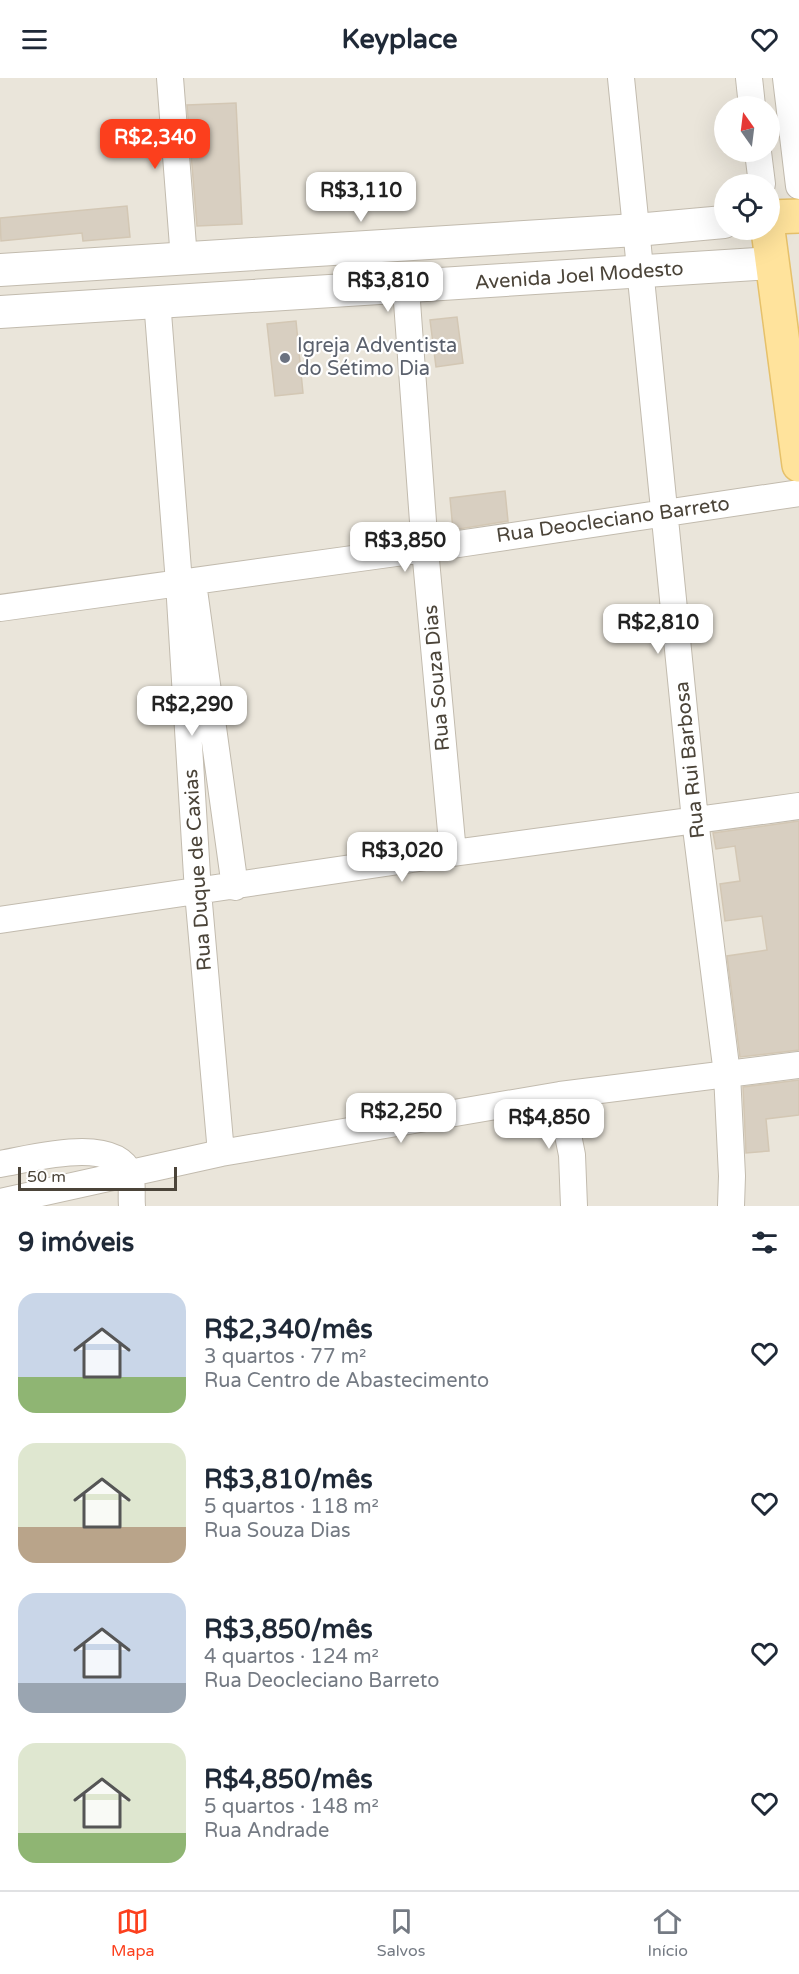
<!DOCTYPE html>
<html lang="pt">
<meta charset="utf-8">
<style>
body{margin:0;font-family:"Varela Round",sans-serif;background:#f6f6f7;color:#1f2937;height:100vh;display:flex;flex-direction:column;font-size:22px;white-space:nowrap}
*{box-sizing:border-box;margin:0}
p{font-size:20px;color:#747a83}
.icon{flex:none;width:33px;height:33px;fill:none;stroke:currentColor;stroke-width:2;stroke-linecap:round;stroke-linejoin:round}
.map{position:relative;height:1128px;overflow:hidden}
.side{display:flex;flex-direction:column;background:#fff;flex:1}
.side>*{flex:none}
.needle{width:39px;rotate:346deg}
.fabs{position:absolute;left:714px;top:18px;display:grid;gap:12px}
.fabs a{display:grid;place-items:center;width:66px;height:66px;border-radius:50%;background:#fff;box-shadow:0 6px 24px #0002;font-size:30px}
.scale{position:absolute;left:18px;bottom:15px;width:159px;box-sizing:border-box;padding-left:6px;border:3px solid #4b4439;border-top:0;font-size:16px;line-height:21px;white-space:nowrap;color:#4b4439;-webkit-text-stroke:4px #fff;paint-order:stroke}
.price{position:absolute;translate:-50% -51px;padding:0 14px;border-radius:12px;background:#fff;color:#222;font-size:20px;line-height:39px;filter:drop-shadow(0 2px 3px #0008)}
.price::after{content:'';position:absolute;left:50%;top:36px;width:18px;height:14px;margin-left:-9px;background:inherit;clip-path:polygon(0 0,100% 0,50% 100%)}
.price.active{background:#fc3f1d;color:#fff}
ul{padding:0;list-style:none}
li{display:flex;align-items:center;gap:18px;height:150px;padding:0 18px}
li span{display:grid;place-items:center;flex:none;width:168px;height:120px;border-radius:18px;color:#555}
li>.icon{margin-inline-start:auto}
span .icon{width:72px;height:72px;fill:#fffc;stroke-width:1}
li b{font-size:26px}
h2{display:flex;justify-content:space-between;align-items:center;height:72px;padding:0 18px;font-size:26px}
header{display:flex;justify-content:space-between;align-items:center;height:78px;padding:0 18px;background:#fff;font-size:27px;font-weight:800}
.dock{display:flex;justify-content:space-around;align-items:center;height:84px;border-top:2px solid #e0e1e3;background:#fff;font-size:16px;color:#747a83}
.dock a{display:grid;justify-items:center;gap:3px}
.dock .active{color:#fc3f1d}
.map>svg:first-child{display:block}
.residential{fill:#eae5da;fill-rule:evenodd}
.building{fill:#d8cfc1;stroke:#d3c7b4;stroke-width:1.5}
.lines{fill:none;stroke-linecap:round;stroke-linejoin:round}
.minor-casing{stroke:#c2bbae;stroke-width:28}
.tertiary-casing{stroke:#c2bbae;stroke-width:34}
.primary-casing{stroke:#e6c16a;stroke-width:36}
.minor{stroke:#fff;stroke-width:26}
.tertiary{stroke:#fff;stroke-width:32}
.primary{stroke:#ffe39c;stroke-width:33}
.worship-dot{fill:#6b7280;stroke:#fff;stroke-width:2}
.labels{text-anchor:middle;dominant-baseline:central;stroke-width:4.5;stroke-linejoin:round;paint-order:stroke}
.street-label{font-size:20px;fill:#4b4439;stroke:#fff}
.worship-label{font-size:20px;fill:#5b616d;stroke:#fff;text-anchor:start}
</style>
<header><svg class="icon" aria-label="menu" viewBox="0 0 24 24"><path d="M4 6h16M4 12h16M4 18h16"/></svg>Keyplace<svg class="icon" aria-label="heart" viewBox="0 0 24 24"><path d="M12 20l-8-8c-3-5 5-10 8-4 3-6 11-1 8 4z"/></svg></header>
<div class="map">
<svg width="799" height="1128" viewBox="0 0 799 1128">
<rect width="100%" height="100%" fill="#f6f3ec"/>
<path class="residential" d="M0,0H799V1128H0ZM724,28H770V74H724ZM724,106H770V152H724Z"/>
<path class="building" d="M236,25L242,146L197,148L187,27Z
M127,128L130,159L83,163L82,155L1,163L0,140Z
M457,239L463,285L436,289L430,242Z
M296,243L303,315L275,318L267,246Z
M505,413L508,443L453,452L450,420Z
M799,743V972L740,979L727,878L767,872L762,838L725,843L720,806L740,803L735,768L716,771L713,755Z
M799,1002V1037L766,1041L769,1073L746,1075L743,1009Z"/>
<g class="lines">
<defs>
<path id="minor" d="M170,0L184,181
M621,0L695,742L727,996L732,1098L731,1128
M749,0L752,28
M786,0L799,108
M758,74L762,106
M406,210L425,471L453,775
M157,222L179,505L198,814L221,1075
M194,512L235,809
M0,530L425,471L799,415
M0,842L453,775L799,728
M560,1017L572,1077L574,1128
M0,1086C31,1081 114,1057 130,1096C133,1104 131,1119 132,1128
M0,1124L221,1075L560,1017L799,987"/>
<path id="tertiary" d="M0,192L636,152L724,144
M0,234L772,185"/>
<path id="primary" d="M770,139L799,138
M768,152L799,387"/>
</defs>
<use href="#minor" class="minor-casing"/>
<use href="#tertiary" class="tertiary-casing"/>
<use href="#primary" class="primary-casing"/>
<use href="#minor" class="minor"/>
<use href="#tertiary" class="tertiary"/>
<use href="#primary" class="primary"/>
</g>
<circle class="worship-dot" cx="285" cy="280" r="6"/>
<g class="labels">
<g class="street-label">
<text transform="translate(579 198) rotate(-4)">Avenida Joel Modesto</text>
<text transform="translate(613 442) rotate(-8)">Rua Deocleciano Barreto</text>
<text transform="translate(437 600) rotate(-95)">Rua Souza Dias</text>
<text transform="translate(690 682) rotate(-96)">Rua Rui Barbosa</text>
<text transform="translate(198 792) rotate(-94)">Rua Duque de Caxias</text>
</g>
<g class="worship-label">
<text x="297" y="268">Igreja Adventista<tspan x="297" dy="23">do Sétimo Dia</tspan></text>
</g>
</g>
</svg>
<div class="fabs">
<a><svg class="needle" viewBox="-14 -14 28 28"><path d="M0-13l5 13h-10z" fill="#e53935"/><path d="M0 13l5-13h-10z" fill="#747a83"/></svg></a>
<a><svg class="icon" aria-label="locate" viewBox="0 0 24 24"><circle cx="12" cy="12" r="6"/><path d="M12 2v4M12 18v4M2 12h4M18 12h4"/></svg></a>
</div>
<div class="scale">50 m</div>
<b class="price active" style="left:155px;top:92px">R$2,340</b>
<b class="price" style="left:361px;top:145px">R$3,110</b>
<b class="price" style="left:388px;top:235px">R$3,810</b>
<b class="price" style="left:405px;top:495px">R$3,850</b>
<b class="price" style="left:658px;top:577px">R$2,810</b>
<b class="price" style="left:192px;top:659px">R$2,290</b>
<b class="price" style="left:402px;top:805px">R$3,020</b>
<b class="price" style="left:401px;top:1066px">R$2,250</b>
<b class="price" style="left:549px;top:1072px">R$4,850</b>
</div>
<section class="side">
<h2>9 imóveis<svg class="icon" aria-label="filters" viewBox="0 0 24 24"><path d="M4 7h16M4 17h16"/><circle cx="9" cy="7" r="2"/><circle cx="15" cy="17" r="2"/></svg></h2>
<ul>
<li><span style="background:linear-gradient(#c9d6e8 70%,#8fb573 0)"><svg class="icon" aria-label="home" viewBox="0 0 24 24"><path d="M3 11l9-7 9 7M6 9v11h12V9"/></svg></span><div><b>R$2,340/mês</b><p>3 quartos · 77 m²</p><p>Rua Centro de Abastecimento</p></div><svg class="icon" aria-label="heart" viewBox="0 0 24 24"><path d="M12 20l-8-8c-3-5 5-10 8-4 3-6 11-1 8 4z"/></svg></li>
<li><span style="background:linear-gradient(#dfe7d0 70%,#b9a48a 0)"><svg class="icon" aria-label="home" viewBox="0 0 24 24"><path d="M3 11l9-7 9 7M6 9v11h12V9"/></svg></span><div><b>R$3,810/mês</b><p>5 quartos · 118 m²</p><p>Rua Souza Dias</p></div><svg class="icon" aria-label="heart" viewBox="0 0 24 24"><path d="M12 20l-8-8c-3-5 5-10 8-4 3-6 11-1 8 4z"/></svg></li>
<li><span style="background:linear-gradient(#c9d6e8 75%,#9aa5b1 0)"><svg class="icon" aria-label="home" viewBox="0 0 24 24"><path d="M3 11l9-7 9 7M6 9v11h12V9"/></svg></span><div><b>R$3,850/mês</b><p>4 quartos · 124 m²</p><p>Rua Deocleciano Barreto</p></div><svg class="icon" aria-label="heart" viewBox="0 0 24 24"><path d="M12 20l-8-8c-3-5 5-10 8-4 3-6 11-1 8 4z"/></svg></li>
<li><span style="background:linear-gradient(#dfe7d0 75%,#8fb573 0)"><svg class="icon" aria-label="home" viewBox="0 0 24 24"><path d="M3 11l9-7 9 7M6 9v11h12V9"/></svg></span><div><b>R$4,850/mês</b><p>5 quartos · 148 m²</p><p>Rua Andrade</p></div><svg class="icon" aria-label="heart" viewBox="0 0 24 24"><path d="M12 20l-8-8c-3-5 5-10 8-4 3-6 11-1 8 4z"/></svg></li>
</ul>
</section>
<nav class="dock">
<a class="active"><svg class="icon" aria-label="map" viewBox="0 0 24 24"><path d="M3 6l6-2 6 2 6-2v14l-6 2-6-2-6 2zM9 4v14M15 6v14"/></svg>Mapa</a>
<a><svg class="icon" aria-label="saved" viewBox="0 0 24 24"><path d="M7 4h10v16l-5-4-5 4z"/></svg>Salvos</a>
<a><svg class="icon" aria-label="home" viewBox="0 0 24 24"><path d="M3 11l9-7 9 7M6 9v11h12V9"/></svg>Início</a>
</nav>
